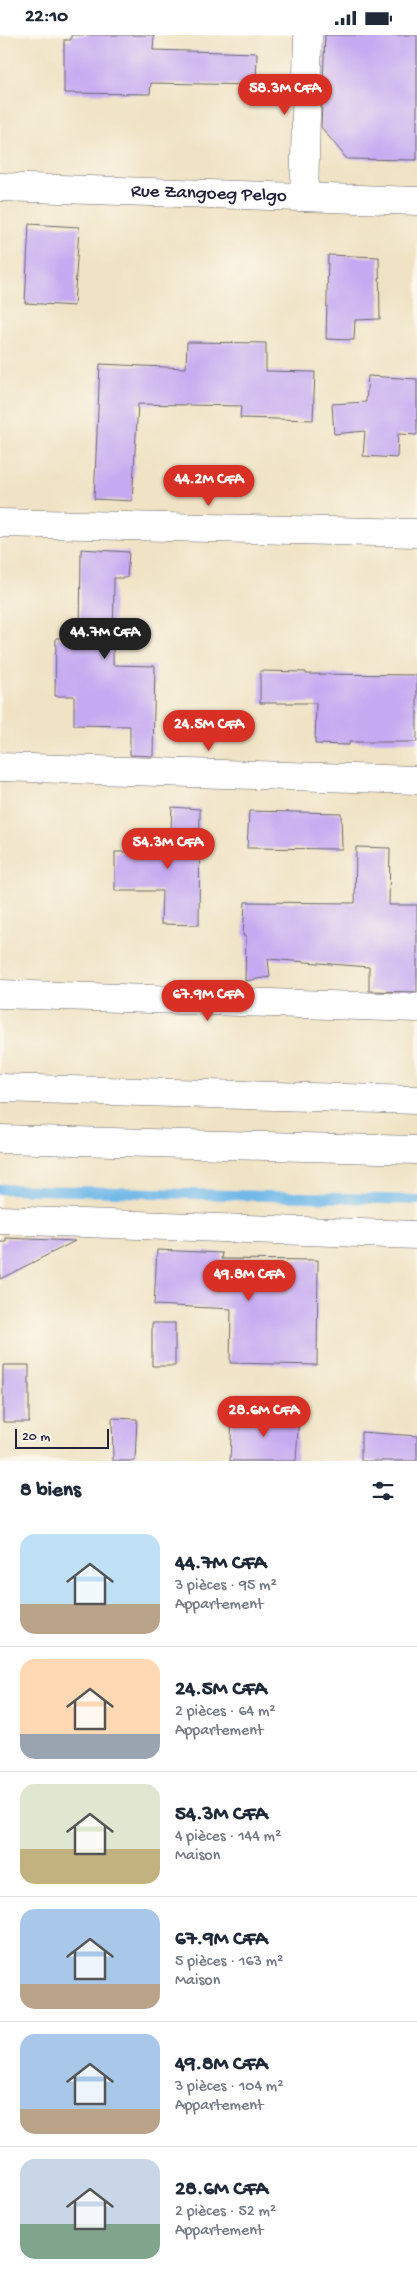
<!DOCTYPE html>
<html lang="fr">
<meta charset="utf-8">
<style>
body{margin:0;font-family:"Gochi Hand",sans-serif;background:#f2f2f3;color:#1f2937;height:100vh;display:flex;flex-direction:column;font-size:19px;white-space:nowrap}
*{box-sizing:border-box;margin:0}
p{font-size:16px;color:#747a83}
.icon{flex:none;width:28px;height:28px;fill:none;stroke:currentColor;stroke-width:2;stroke-linecap:round;stroke-linejoin:round}
.map{position:relative;height:1426px;overflow:hidden}
.side{display:flex;flex-direction:column;background:#fff;flex:1}
.side>*{flex:none}
.scale{position:absolute;left:15px;bottom:12px;width:94px;box-sizing:border-box;padding-left:5px;border:2px solid #22223b;border-top:0;font-size:14px;line-height:18px;white-space:nowrap;color:#22223b;-webkit-text-stroke:4px #fbf7ec;paint-order:stroke}
.price{position:absolute;translate:-50% -42px;padding:0 11px;border-radius:18px;background:#d93025;color:#fff;font-size:16px;line-height:32px;filter:drop-shadow(0 1px 2px #0008)}
.price::after{content:'';position:absolute;left:50%;top:30px;width:15px;height:11px;margin-left:-8px;background:inherit;clip-path:polygon(0 0,100% 0,50% 100%)}
.price.on{background:#222;color:#fff}
ul{padding:0;list-style:none}
li{display:flex;align-items:center;gap:15px;height:125px;padding:0 20px}
li+li{border-top:1px solid #e0e1e3}
li span{display:grid;place-items:center;flex:none;width:140px;height:100px;border-radius:15px;color:#555}
li>.icon{margin-inline-start:auto}
span .icon{width:60px;height:60px;fill:#fffc;stroke-width:1}
li b{font-size:21px}
h2{display:flex;justify-content:space-between;align-items:center;height:60px;padding:0 20px;font-size:21px}
.status{display:flex;justify-content:space-between;align-items:center;height:35px;padding:0 25px;background:#fff;direction:ltr}
.status svg{height:14px;fill:currentColor}
.map>svg:first-child{display:block}
.lines{fill:none;stroke-linecap:round;stroke-linejoin:round}
.stream{stroke:#72b9e9;stroke-width:10}
.building{fill:#c6aaf1}
.minor-casing{stroke:#6a666b;stroke-width:29}
.major-casing{stroke:#6a666b;stroke-width:29}
.minor{stroke:#fff;stroke-width:28}
.major{stroke:#fff;stroke-width:28}
.labels{text-anchor:middle;dominant-baseline:central;stroke-width:5;stroke-linejoin:round;paint-order:stroke}
.street-label{font-size:19px;fill:#22223b;stroke:#fbf7ec}
</style>
<div class="status"><b>22:10</b><svg viewBox="0 0 49 12"><path d="M0 12V9h3v3zM5 12V6h3v6zM10 12V3h3v9zM15 12V0h3v12zM26 1h20v11H26zM47 4h2v5h-2z"/></svg></div>
<div class="map">
<svg width="417" height="1426" viewBox="0 0 417 1426">
<rect width="100%" height="100%" fill="#fbf7ec"/>
<filter id="ink" filterUnits="userSpaceOnUse"><feTurbulence type="fractalNoise" baseFrequency=".02" numOctaves="2"/><feDisplacementMap in="SourceGraphic" scale="10" xChannelSelector="R" yChannelSelector="G"/><feConvolveMatrix kernelMatrix="1 2 1 2 8 2 1 2 1" color-interpolation-filters="sRGB"/></filter>
<filter id="wash" filterUnits="userSpaceOnUse"><feTurbulence type="fractalNoise" baseFrequency=".0096" numOctaves="4" result="noise"/><feDisplacementMap in="SourceGraphic" scale="20" xChannelSelector="R" yChannelSelector="G"/><feGaussianBlur stdDeviation="1.12" result="paint"/><feColorMatrix in="noise" values="0 0 0 0 0 0 0 0 0 0 0 0 0 0 0 0 0 1.4 0 .05"/><feComposite in="paint" operator="in"/></filter>
<g filter="url(#wash)">
<rect width="100%" height="100%" fill="#f0e3c5"/>
<g class="lines">
<path class="stream" d="M0,1154L417,1165"/>
</g>
<g id="blocks">
<path class="building" d="M71,0H154L153,15L257,18L256,50L151,48L150,59L64,58V5H71Z
M325,0H417V125L347,124L321,92Z
M29,189L79,192L74,271L25,268Z
M328,220L379,222L380,284L355,285L354,305L326,304Z
M187,307L266,308V336L315,337L313,385L240,383L241,371L138,369L132,466L94,464L100,329L186,333Z
M368,341L417,344V400L398,399L397,423L363,421L365,396L334,399L332,369L366,367Z
M81,514L129,517L127,543H114L113,630L155,631L153,721L130,720V691L74,690V661H55L56,603L80,604Z
M260,636L306,637V639L417,640V707H349V710L315,709L316,668H260Z
M172,772L200,774L199,890L161,889L162,856H115V817H142L170,814Z
M249,776L341,778L342,814L247,813Z
M356,812L390,813L389,870H417V957L369,956V932L268,924L270,942L245,946L246,901H243L245,867L355,868Z
M6,1203L75,1206L0,1244V1207H6Z
M157,1215L222,1218L221,1224L318,1225L317,1330L230,1328L231,1274L154,1270Z
M152,1288H175V1331H152Z
M3,1330H29V1387H3Z
M299,1380L296,1426H230L232,1381Z
M112,1383L137,1384L135,1426H113Z
M361,1397L417,1401V1426H361Z"/>
</g>
</g>
<g filter="url(#ink)">
<use href="#blocks" fill-opacity="0" stroke="#6a666b" stroke-width="1"/>
<g class="lines">
<defs>
<g id="minor">
<path id="s1" d="M0,152L417,166"/>
<path d="M304,162L308,0"/>
<path d="M0,488L417,498"/>
<path d="M0,732L417,745"/>
<path d="M0,959L417,973"/>
<path d="M0,1185L417,1200"/>
</g>
<path id="major" d="M0,1053L417,1065
M0,1104L417,1115"/>
</defs>
<use href="#minor" class="minor-casing"/>
<use href="#major" class="major-casing"/>
<use href="#minor" class="minor"/>
<use href="#major" class="major"/>
</g>
</g>
<g class="labels">
<g class="street-label">
<text stroke="none"><textPath href="#s1" startOffset="209">Rue Zangoeg Pelgo</textPath></text>
</g>
</g>
</svg>
<div class="scale">20 m</div>
<b class="price" style="left:285px;top:81px">58.3M CFA</b>
<b class="price" style="left:209px;top:472px">44.2M CFA</b>
<b class="price on" style="left:105px;top:625px">44.7M CFA</b>
<b class="price" style="left:209px;top:717px">24.5M CFA</b>
<b class="price" style="left:168px;top:835px">54.3M CFA</b>
<b class="price" style="left:208px;top:987px">67.9M CFA</b>
<b class="price" style="left:249px;top:1267px">49.8M CFA</b>
<b class="price" style="left:264px;top:1403px">28.6M CFA</b>
</div>
<section class="side">
<h2>8 biens<svg class="icon" aria-label="filters" viewBox="0 0 24 24"><path d="M4 7h16M4 17h16"/><circle cx="9" cy="7" r="2"/><circle cx="15" cy="17" r="2"/></svg></h2>
<ul>
<li><span style="background:linear-gradient(#bfe0f5 70%,#b9a48a 0)"><svg class="icon" aria-label="home" viewBox="0 0 24 24"><path d="M3 11l9-7 9 7M6 9v11h12V9"/></svg></span><div><b>44.7M CFA</b><p>3 pièces · 95 m²</p><p>Appartement</p></div></li>
<li><span style="background:linear-gradient(#ffd9b3 75%,#9aa5b1 0)"><svg class="icon" aria-label="home" viewBox="0 0 24 24"><path d="M3 11l9-7 9 7M6 9v11h12V9"/></svg></span><div><b>24.5M CFA</b><p>2 pièces · 64 m²</p><p>Appartement</p></div></li>
<li><span style="background:linear-gradient(#dfe7d0 65%,#c2b280 0)"><svg class="icon" aria-label="home" viewBox="0 0 24 24"><path d="M3 11l9-7 9 7M6 9v11h12V9"/></svg></span><div><b>54.3M CFA</b><p>4 pièces · 144 m²</p><p>Maison</p></div></li>
<li><span style="background:linear-gradient(#a9c7e8 75%,#b9a48a 0)"><svg class="icon" aria-label="home" viewBox="0 0 24 24"><path d="M3 11l9-7 9 7M6 9v11h12V9"/></svg></span><div><b>67.9M CFA</b><p>5 pièces · 163 m²</p><p>Maison</p></div></li>
<li><span style="background:linear-gradient(#a9c7e8 75%,#b9a48a 0)"><svg class="icon" aria-label="home" viewBox="0 0 24 24"><path d="M3 11l9-7 9 7M6 9v11h12V9"/></svg></span><div><b>49.8M CFA</b><p>3 pièces · 104 m²</p><p>Appartement</p></div></li>
<li><span style="background:linear-gradient(#c9d6e8 65%,#7fa58c 0)"><svg class="icon" aria-label="home" viewBox="0 0 24 24"><path d="M3 11l9-7 9 7M6 9v11h12V9"/></svg></span><div><b>28.6M CFA</b><p>2 pièces · 52 m²</p><p>Appartement</p></div></li>
</ul>
</section>
